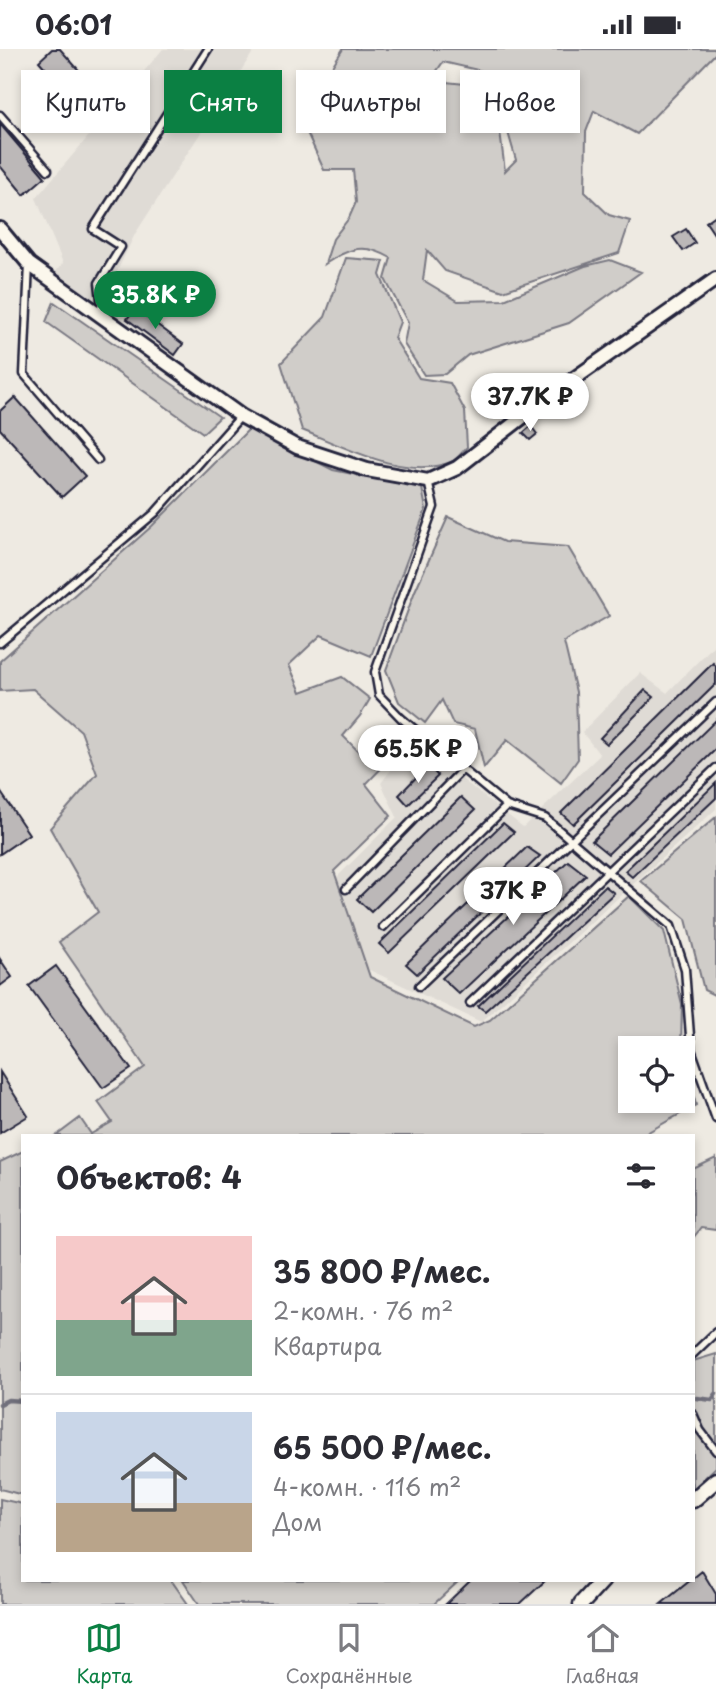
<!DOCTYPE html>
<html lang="ru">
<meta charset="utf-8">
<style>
body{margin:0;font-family:"Playpen Sans",sans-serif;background:#f2f2f3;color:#2b2b33;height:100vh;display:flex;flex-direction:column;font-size:26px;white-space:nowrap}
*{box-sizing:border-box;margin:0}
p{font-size:23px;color:#7c7c81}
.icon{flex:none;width:38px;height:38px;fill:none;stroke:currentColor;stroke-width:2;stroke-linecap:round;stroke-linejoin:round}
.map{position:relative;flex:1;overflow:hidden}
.side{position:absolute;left:21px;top:1085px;width:674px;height:448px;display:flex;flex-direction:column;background:#fff;border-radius:0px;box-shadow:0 4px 10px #0003}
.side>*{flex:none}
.hud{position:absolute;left:21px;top:21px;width:676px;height:63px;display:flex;gap:14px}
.controls{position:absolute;left:618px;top:987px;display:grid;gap:14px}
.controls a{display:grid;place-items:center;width:77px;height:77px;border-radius:0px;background:#fff;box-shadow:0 4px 10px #0003;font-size:35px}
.price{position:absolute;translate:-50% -60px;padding:0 16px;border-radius:24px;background:#fff;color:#222;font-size:23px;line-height:46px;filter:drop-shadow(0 2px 4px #0008)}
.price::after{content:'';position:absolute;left:50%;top:42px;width:21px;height:16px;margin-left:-10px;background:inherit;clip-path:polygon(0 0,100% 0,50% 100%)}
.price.active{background:#0b8043;color:#fff}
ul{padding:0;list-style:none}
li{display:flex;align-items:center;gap:21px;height:175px;padding:0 35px}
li+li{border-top:2px solid #e1e1e2}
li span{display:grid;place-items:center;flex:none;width:196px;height:140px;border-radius:0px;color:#555}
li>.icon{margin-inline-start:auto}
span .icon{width:84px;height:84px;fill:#fffc;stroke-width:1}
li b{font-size:30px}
h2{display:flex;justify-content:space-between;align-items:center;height:84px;padding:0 35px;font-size:30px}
.chip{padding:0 24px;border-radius:0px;background:#fff;box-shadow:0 4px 10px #0003;font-size:24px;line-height:63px}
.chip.active{background:#0b8043;color:#fff}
.status{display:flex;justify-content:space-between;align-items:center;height:49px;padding:0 35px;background:#fff;direction:ltr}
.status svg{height:19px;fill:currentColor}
.tab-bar{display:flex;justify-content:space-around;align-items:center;height:98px;border-top:2px solid #e1e1e2;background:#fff;font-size:19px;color:#7c7c81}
.tab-bar a{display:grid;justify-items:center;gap:4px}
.tab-bar .active{color:#0b8043}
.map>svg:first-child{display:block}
.built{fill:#dfdbd5}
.green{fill:#d0cdc9;stroke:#797882;stroke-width:2;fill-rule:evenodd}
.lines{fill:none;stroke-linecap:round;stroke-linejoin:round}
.stream{stroke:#716f7c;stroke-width:4.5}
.building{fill:#bcb8b8;stroke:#22223b;stroke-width:2}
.service-casing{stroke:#22223b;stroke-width:11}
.minor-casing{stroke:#22223b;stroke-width:18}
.tertiary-casing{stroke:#22223b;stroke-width:19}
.service{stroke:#fbf7ec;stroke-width:6}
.minor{stroke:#fbf7ec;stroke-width:12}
.tertiary{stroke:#fbf7ec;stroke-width:14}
</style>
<div class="status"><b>06:01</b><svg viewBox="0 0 49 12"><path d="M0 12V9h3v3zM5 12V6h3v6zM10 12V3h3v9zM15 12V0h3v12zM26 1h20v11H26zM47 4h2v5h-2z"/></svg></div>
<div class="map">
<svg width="716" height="1555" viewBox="0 0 716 1555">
<rect width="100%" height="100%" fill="#eeeae2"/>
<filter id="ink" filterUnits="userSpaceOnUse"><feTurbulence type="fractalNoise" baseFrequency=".0143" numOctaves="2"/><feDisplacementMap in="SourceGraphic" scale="14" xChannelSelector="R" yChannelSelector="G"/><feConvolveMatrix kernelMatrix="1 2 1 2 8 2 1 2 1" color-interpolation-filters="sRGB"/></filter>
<g filter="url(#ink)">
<path class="built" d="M163,0H255L135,185L111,235L90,250L53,226L63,214L36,149Z
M716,594V760L481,973L363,918L331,834L397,768L381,734L413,692L523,778L600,706L582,683L640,624L667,644Z"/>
<path class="green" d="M343,0H716V4L637,85L594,62L586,83L585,143L609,166L630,172L619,204L503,242L445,222L427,201L423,231L458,252L504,251L585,217L610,211L641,223L569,274L468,306L445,325L424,326L404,295L408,274L385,230L391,209C364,193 349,199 325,215L333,190L349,169L356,153L353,121H324L300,68ZM443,13L491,24L493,30L475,36L436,32L428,35ZM501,59L516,111L505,122L498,67Z
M346,209L384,212L380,226L400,273L394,289L419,329L450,334L465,362L467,398C462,403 457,411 451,413C406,431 344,398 302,381L281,314L325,268Z
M54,253L220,368L203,384L46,273Z
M250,379L333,421L422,439L426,460L371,607L321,586L289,616L301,643L342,628L370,650L360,667L343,687L364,708L388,689L398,702L366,735L391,767L334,822L370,928L474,978L490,971L629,847L664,882L682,955L681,999H630V1052H682L683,1006L696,1056L641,1087H56L80,1069L91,1085L112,1073L98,1053L145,1018L59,893L98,863L50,779L97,725L81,682L33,640L0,642V612L152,477Z
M448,468L504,493L568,498L609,567L564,593L576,643L578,710L561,734L507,691L484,719L475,680L453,675L442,651L425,674L399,653L386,621L415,542Z
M716,768V947L704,941L686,870L641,832Z
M23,1102V1446L0,1440V1113Z
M716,1109V1181L701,1179L693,1189V1120Z
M716,1305V1418L693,1440V1312Z
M0,1450L23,1455V1531H171L188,1555H0Z
M183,1531H460L434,1555H199Z"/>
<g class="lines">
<path class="stream" d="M697,1349L712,1351L716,1345
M0,1355L8,1351L23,1352"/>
</g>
<path class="building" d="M52,0H60L92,36L74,52L39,12Z
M0,75L45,128L24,146L0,117Z
M716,166V188L706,173Z
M686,180L695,194L683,202L673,188Z
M135,259L183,295L175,306L127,270Z
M15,348L85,427L62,448L0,380V362Z
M531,377L537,385L530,391L523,384Z
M713,614L716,617V635L573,775L561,764Z
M645,641L654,648L607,695L600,689Z
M716,671V700L608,805L592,792Z
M428,716L438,727L408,756L399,746Z
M716,734V749L632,828L625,822Z
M0,742L29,785L0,805Z
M461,748L475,761L371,863L357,850Z
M503,774L514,783L389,904L379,895Z
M527,798L540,807L417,925L406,915Z
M568,812L586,826L459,945L442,929Z
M605,837L614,844L485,962L478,957Z
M0,910L12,928L0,937Z
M56,917L131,1020L103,1039L29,937Z
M0,1023L28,1067L0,1084Z
M702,1522L716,1545V1555H661Z
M471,1531H546L520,1555H446Z"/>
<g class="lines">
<defs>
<path id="service" d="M0,66L48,121
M29,215L24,325L98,411
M103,267L99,234L121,198L93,180L208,0
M428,432L434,458L375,623L379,646L401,669L507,757L545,769L671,877L685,920L691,1000L716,1070
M0,594L155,464L241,367
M346,840L463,720
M383,878L507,757
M419,937L716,653
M470,954L716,719
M693,1305L716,1283
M693,1365L700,1381L716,1402"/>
<path id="minor" d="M0,180L29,215L241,367L297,398L367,421L428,432L457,419L551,346L716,230"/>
<path id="tertiary" d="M693,1451L716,1431
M581,1555L603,1531"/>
</defs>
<use href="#service" class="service-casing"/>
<use href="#minor" class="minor-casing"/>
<use href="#tertiary" class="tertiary-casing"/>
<use href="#service" class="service"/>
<use href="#minor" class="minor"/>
<use href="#tertiary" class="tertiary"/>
</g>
</g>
</svg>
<div class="controls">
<a><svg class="icon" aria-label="locate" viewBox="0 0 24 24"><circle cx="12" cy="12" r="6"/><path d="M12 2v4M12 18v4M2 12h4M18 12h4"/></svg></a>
</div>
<b class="price active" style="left:155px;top:282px">35.8K ₽</b>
<b class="price" style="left:530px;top:384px">37.7K ₽</b>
<b class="price" style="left:418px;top:736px">65.5K ₽</b>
<b class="price" style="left:513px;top:878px">37K ₽</b>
<div class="hud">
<a class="chip">Купить</a>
<a class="chip active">Снять</a>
<a class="chip">Фильтры</a>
<a class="chip">Новое</a>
</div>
<section class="side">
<h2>Объектов: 4<svg class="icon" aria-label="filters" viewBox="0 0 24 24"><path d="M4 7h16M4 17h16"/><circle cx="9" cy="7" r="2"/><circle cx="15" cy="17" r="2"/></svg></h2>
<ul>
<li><span style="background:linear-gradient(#f6c9c9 60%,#7fa58c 0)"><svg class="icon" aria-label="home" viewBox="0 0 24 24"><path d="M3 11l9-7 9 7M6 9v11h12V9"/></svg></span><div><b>35 800 ₽/мес.</b><p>2-комн. · 76 m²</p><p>Квартира</p></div></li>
<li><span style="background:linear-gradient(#c9d6e8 65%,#b9a48a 0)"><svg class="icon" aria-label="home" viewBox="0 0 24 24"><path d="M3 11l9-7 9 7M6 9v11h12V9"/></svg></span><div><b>65 500 ₽/мес.</b><p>4-комн. · 116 m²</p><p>Дом</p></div></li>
</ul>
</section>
</div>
<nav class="tab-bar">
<a class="active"><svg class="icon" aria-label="map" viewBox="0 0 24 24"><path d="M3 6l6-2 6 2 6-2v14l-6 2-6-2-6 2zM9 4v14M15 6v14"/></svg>Карта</a>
<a><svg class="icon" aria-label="saved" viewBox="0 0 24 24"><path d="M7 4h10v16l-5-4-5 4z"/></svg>Сохранённые</a>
<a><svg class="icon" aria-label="home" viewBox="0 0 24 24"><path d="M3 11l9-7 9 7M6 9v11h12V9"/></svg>Главная</a>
</nav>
